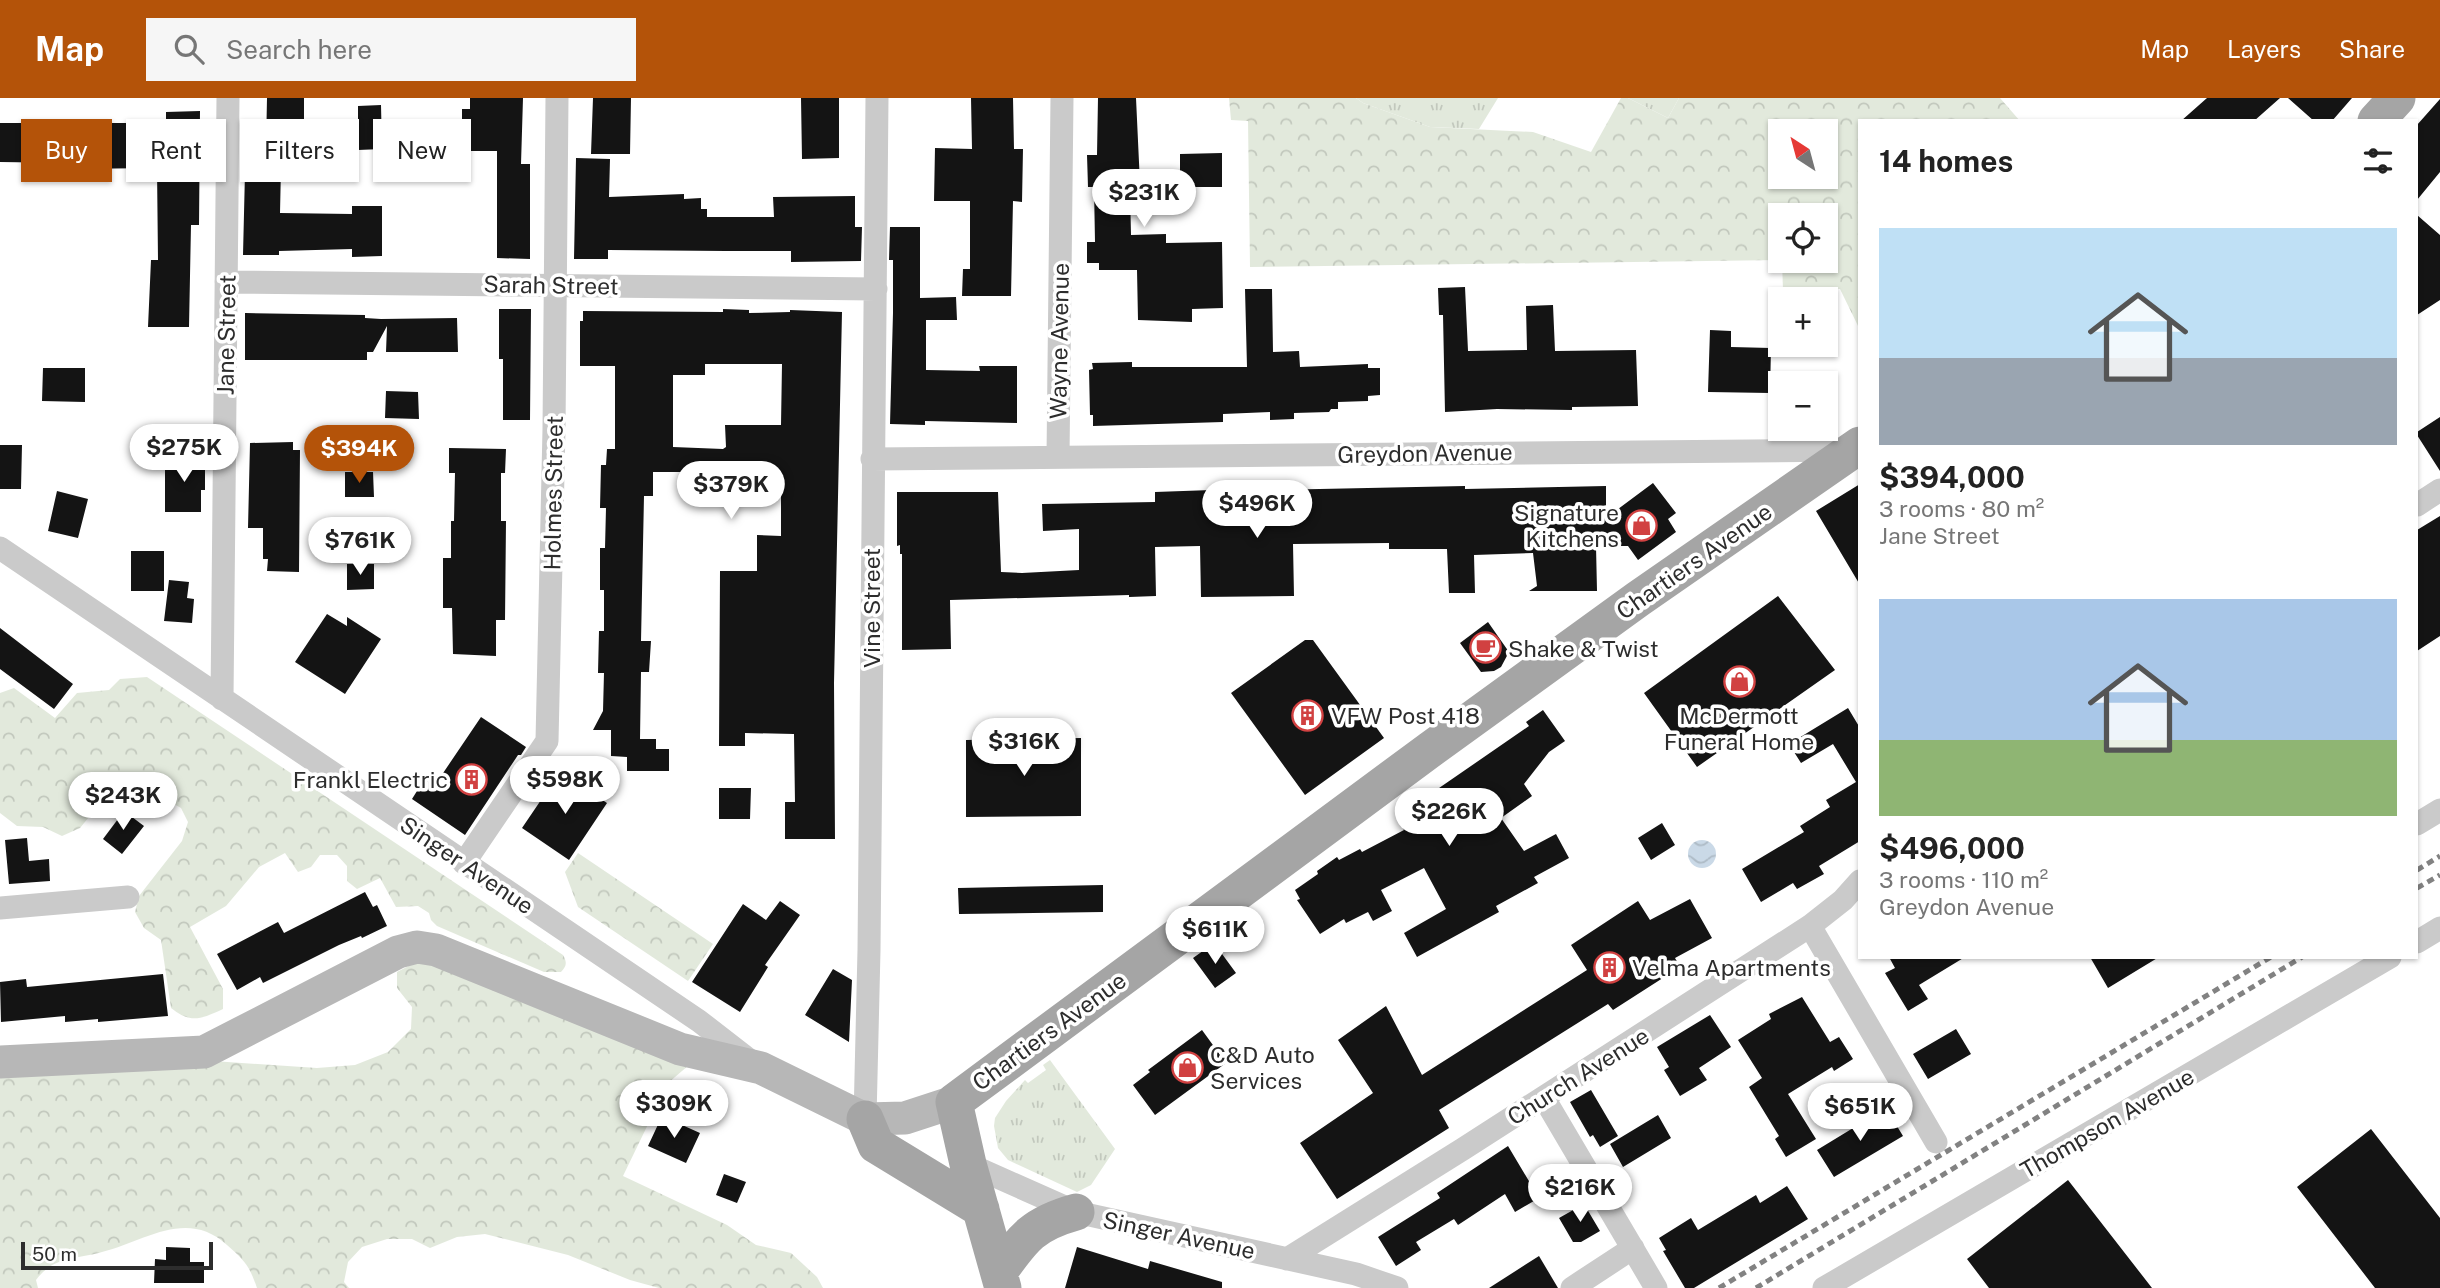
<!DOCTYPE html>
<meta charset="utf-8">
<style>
body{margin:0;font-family:"Public Sans",sans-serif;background:#f6f6f6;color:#222;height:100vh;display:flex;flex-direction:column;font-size:26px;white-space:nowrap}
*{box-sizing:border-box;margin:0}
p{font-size:23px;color:#767676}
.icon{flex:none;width:38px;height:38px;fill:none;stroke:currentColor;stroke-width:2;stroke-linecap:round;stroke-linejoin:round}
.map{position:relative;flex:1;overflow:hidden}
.panel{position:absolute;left:1858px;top:21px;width:560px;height:840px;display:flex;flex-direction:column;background:#fff;border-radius:0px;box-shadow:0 2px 5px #0004}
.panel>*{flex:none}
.hud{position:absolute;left:21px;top:21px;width:665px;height:63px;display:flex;gap:14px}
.needle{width:46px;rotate:324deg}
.controls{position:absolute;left:1768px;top:21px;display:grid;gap:14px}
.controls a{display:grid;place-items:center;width:70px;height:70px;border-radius:0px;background:#fff;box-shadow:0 2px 5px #0004;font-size:35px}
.scale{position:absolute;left:21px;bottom:18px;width:192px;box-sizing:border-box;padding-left:7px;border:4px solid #2d2d2d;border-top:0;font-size:19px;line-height:24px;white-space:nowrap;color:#2d2d2d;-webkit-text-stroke:5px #fff;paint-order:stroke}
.price{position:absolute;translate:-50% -60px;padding:0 16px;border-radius:24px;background:#fff;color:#222;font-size:23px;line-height:46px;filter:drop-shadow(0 2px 4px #0008)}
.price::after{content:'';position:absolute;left:50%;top:42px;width:21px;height:16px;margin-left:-10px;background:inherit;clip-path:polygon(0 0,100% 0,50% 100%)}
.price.active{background:#b45309;color:#fff}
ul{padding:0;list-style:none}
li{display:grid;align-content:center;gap:14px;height:371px;padding:0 21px}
li span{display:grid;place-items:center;height:217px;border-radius:0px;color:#555}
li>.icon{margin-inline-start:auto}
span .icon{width:126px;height:126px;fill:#fffc;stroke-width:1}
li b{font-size:30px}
h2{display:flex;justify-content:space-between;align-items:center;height:84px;padding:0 21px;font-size:30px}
.tag{padding:0 24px;border-radius:0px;background:#fff;box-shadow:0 2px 5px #0004;font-size:24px;line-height:63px}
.tag.active{background:#b45309;color:#fff}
header{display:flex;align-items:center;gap:42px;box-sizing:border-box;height:98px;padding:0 35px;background:#b45309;color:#fff}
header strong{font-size:33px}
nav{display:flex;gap:38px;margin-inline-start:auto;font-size:24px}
.search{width:490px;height:63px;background:#f6f6f6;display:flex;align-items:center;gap:18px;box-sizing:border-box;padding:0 24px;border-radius:0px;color:#767676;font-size:26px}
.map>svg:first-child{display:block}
.grass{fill:url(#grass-tufts)}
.forest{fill:url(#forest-crowns);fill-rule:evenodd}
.water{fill:url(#water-waves)}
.building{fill:#141414;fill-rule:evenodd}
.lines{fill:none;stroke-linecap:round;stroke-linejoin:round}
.street{stroke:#cacaca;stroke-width:23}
.secondary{stroke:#b7b7b7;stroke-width:33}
.primary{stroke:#a5a5a5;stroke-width:37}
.rail{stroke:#828282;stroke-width:5;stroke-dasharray:7 5;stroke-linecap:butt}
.labels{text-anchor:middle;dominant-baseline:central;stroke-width:7;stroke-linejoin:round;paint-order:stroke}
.street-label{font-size:23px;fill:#2d2d2d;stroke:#fff}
.poi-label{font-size:23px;fill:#2d2d2d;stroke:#fff;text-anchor:start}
</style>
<header>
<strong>Map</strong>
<div class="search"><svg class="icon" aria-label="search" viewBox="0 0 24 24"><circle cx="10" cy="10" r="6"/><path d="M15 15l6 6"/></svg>Search here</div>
<nav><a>Map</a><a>Layers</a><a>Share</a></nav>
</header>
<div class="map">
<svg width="2440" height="1190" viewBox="0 0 2440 1190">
<defs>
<pattern id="grass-tufts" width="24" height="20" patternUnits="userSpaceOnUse" patternTransform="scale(1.75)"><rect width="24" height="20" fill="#e2e9dc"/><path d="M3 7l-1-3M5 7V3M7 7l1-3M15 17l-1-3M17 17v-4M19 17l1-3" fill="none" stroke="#c2c8bd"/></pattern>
<pattern id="forest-crowns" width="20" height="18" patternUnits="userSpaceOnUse" patternTransform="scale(1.75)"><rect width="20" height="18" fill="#e2e9dc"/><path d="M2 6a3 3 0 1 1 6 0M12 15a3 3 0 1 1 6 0" fill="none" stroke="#c2c8bd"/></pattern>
<pattern id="water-waves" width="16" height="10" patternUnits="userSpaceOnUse" patternTransform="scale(1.75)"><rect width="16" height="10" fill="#cad9e7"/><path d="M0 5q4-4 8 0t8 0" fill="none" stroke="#aebbc6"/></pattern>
</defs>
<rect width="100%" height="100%" fill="#fff"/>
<path class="grass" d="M1356,0H1498L1479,31L1430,29L1363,5Z
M1628,0H1679L1668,20Z
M1050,962L1115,1051L1091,1087L1077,1094L1008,1062L998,1050L994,1028L995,1020L1006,1003L1025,982L1028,985L1046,972L1043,967Z"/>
<path class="forest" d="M1229,0H1356L1363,5L1430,29L1533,34L1591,54L1621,0H1628L1668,20L1679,0H2000L2020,23H1860V232L1840,191L1783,192L1782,163H1825V117H1780V162L1250,169L1248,23L1231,22ZM1780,33H1825V79H1780Z
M147,579L563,857C567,864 567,868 561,874H544L437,828L431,822L429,815L418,808L396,809L380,780L357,791L347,783V768L337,757H320L311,769L298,774L285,755L259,769L226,808L190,829L223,891V911C201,921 191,926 171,910L161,842L144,830L135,814L139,798L182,743L188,724L181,710L165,701L151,719L111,692L80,730L62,738L43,729L17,728L0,715V595L14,590L55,620L77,595L109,592L120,581Z
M578,755L713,846L688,883L578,809L565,774Z
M420,862L696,961L668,985L623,1078L727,1127L756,1147L791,1155L817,1179L823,1190H659L630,1182L568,1157L485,1136L457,1139L430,1150L412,1141H387L362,1149L348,1164L344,1184L349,1190H257C249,1167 245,1163 227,1147C187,1110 145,1143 102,1154C75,1162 55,1157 36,1182L38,1190H0V973L213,963L317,970L355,967L388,954L411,931L412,909L397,890V874Z"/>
<path class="water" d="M1688 756a14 14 0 1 1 28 0a14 14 0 1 1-28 0Z"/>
<path class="building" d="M267,0H304V23L301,22V50H266Z
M470,0H523L521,66H530V161L497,160V53H454V29H462V11H470Z
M593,0H631L630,56H591Z
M801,0H839V60L802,61Z
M971,0H1013L1014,51H1023L1022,104L1013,103L1011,198H962L963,171H970V103H934L935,50L972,51Z
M1098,0H1136L1140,86H1138V90L1130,91L1131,137L1166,136V145L1222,144L1223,210L1192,211V224L1138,222L1137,172H1099V165H1087V144H1095L1094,89H1088L1087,57H1097Z
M2207,0H2280L2254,23H2181Z
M2288,0H2352L2332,23H2314Z
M2440,1V74L2417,102V27Z
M381,7L382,51L358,52V8Z
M200,13L199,127H191L189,229H148L151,162H158L157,70L71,71V65L0,64V25H166V14Z
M1222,55V89H1180V56Z
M576,60L610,61L609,99L684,96V101L701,100V111H707V119H774L773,99L855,98V129H862L861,163L791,164V153H726L608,152V161H574Z
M250,69H281L280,115L352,116V108H382V158L352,159V151L279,153V157H243L245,74H250Z
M2417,117L2440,137V202L2417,217Z
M890,129H920V200L956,199L957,222H926V272L980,273L979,268H1017V325L925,323V327L890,326L893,215V162H889Z
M1465,189L1468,253L1527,252L1526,208L1553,207L1555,253L1636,252L1638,308L1572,309V312L1497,311L1445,314L1443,217H1439L1438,190Z
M1245,191H1272L1273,254L1299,253L1300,269L1368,266V270H1380V297L1368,298V303L1338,304V311H1331L1329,314L1294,315V321L1270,322V314L1223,316V324L1093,328V317H1090L1089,272L1093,271L1092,265L1132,264V269H1247Z
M499,211H531L530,322H503V261H499Z
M723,211L749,212V215L790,214V212L842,214L834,585L835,741H785V704H795L794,636L745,635V648H719L720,473H757V437L781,438V374H653V398H644L641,543H651L649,574H641L640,641H656V651H669V673H627V659L611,658V632H593L603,613L604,575H598L599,533H604V492H600V450H605L606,410H600L601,367H606L607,351H615V268H580V223H583V213L723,214ZM705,266H782L781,327H725L726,349L723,351L673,349V277H705Z
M245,215L365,217V220L381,221L457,220L458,254H386L387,228L373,254H367V262H245Z
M1710,232L1731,233V249L1771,250L1770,295L1708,294Z
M43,270H85V304L42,303Z
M386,293L418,294L419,321L385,320Z
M2440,319V373L2417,337V334Z
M293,344V352H300L299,474L267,473L268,461H263V430H248L250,345Z
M0,347H22L21,391H0Z
M449,350L506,351L505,375H501V423H506L505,522H496V558L453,556L452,510H443V460H451V423H454L455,375H449Z
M165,359H205V392H201V414H165Z
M345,374H373L374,399H345Z
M1653,385L1676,415L1668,421L1676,434L1638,462L1628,448H1596L1597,493H1529L1537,488L1533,455L1474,457L1475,495H1449L1447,451H1389V445L1293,446L1294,498L1201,499L1200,448L1155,449L1156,498L1129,499V497L950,502L951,551L902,552V456H900V447L897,448V394H998L1001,474L1022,475L1079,472V431L1043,433L1042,406L1155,404V394L1240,391L1271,390V392L1465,388V391L1606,388V420Z
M1860,386V487L1816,413Z
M57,393L88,401L78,440L48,433Z
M2440,418V538L2417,553V432Z
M131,453H164V493H131Z
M347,466H374V491L347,492Z
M169,482L189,484L187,500L194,501L192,525L164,523Z
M1778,498L1835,572L1697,669L1644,595Z
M327,516L347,528V519L381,541L345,596L295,564Z
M1488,524L1509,554L1501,569L1494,573L1481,574L1460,545Z
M0,530L73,586L54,611L0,571Z
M1305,542H1313L1384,640L1305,697L1231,595Z
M1848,610L1860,630V743L1819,768L1824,776L1797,791L1793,785L1761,804L1742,771L1804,734L1800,728L1830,709L1826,702L1856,684L1833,646L1801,665L1789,646Z
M1543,612L1565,643L1549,654L1524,686L1532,698L1501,720L1524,753L1556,736L1569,760L1534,779L1538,785L1496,808L1499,814L1417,859L1404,835L1446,811L1424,770L1381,792L1392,813L1373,823L1368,814L1346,825L1344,821L1320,836L1297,802L1300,801L1295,792L1318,776L1317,773L1337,759L1339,762L1360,751L1362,754L1404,732L1397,719L1529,628L1526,624Z
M481,619L526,649L521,657H518L465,737L412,701L427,677L437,684Z
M1081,640V718L966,719V642Z
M560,674L607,705L569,762L522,730Z
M719,690H751L750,721H719Z
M124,713L144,728L122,756L103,741Z
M1662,725L1675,747L1651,762L1638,740Z
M27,740L29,763L49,761L50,783L9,786L5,742Z
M1103,787V814L959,816L958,790Z
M365,794L373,809L377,807L387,828L362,840L361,838L339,847L263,885L260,879L237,892L217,856L278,824L284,835Z
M1690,801L1712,840L1675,860L1680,869L1613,912L1608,906L1439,1012L1449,1030L1337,1101L1300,1045L1373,995L1338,942L1386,908L1422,977L1587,872L1571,847L1638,803L1650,822Z
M780,803L800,817L765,867L768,869L740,914L692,884L743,806L766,822Z
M1214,845L1236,875L1215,890L1193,860Z
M1889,859H1965L1919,887L1928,901L1908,913L1885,875L1895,870Z
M2090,859H2159L2108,890Z
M833,871L852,882L849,944L805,917Z
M163,876L168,918L98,924V921L65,924V918L1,924L0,884L26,881L27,889Z
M1802,899L1830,944L1839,939L1853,961L1834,973L1832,969L1788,996L1816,1041L1786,1059L1775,1041L1779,1038L1749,989L1762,980L1738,942L1771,921L1769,916Z
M1710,917L1731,949L1699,970L1707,982L1680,998L1664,972L1669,969L1657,949Z
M1956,931L1971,956L1928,981L1913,956Z
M1202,932L1226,965L1155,1017L1133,987L1150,974L1148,972Z
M1591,992L1618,1038L1600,1049L1593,1037L1590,1039L1570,1004Z
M1886,1010L1903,1038L1834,1079L1817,1052Z
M1658,1017L1671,1040L1623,1069L1610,1046Z
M662,1018L700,1035L686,1065L648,1048Z
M2371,1031L2440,1120V1190H2375L2297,1089Z
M1508,1048L1539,1100L1515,1114L1505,1096L1458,1127L1454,1121L1416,1144L1421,1152L1396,1168L1378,1139L1440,1100L1437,1095Z
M724,1076L746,1084L737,1105L716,1097Z
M2068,1082L2152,1190H1989L1967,1161Z
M1787,1088L1808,1121L1694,1190H1685L1663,1153L1666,1152L1659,1140L1691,1120L1698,1132L1756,1097L1760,1105Z
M1584,1106L1600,1133L1581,1144H1573L1559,1120Z
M166,1149L190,1150V1164H204V1185H154L155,1161L166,1162Z
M1077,1149L1148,1171L1150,1163L1222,1184V1190H1065Z
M1539,1158L1558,1190H1489Z"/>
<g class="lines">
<path class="street" d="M226,184L876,191
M1058,359L1062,0
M872,361L1849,352
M2417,407L2440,392
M0,450L699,923L752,964
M222,601L228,0
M2417,726L2440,712
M464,765L547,643L554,331L557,0
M0,810L128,799
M1810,828L1936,1044
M2417,844L2440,830
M1544,1000L1656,1190
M865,1021L869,852L877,0
M968,1066L1076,1114L1356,1176L1397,1190
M1287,1161L1463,1051L1810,828L1843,802L1860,783
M1572,1190L1633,1150
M1824,1190L2390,859"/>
<path class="secondary" d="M0,964L204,954L398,854L417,849L436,852L680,951L761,970L865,1021L905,1020L954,1004"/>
<path class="primary" d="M2376,23L2397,0
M865,1021L876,1047L981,1111
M999,1174C1024,1139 1033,1126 1076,1114
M1003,1190L968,1066L954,1004L1431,651L1638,501L1860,347"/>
<path class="rail" d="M2417,772L2440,758
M2417,790L2440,777
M1719,1190L2271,859
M1756,1190L2302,859"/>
</g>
<defs>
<symbol id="shop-ring" viewBox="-11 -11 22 22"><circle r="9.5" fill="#fff" stroke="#d14141" stroke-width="1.5"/><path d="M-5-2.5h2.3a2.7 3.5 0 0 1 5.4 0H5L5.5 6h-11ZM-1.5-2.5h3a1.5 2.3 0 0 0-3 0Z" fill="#d14141"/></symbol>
<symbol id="cafe-ring" viewBox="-11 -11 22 22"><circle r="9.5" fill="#fff" stroke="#d14141" stroke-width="1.5"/><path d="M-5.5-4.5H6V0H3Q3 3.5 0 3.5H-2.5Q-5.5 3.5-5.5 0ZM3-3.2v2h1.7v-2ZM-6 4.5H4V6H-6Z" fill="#d14141"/></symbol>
<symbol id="building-ring" viewBox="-11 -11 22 22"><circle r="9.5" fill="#fff" stroke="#d14141" stroke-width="1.5"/><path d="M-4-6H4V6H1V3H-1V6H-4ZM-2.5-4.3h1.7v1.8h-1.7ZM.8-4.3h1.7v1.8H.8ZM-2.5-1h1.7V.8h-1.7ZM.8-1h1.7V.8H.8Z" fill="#d14141"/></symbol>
</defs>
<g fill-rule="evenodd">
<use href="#shop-ring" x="1624" y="410" width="35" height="35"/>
<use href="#cafe-ring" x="1468" y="532" width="35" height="35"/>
<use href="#shop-ring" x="1722" y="566" width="35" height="35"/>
<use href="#building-ring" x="1290" y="600" width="35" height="35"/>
<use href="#building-ring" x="454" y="664" width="35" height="35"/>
<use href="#building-ring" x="1592" y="852" width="35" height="35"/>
<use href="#shop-ring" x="1170" y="952" width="35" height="35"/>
</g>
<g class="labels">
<g class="street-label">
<text transform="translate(551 187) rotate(1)">Sarah Street</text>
<text transform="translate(226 237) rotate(-89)">Jane Street</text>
<text transform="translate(1059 243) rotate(-89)">Wayne Avenue</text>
<text transform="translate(1425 355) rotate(-1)">Greydon Avenue</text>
<text transform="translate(553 395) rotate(-89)">Holmes Street</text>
<text transform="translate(1694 463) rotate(-35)">Chartiers Avenue</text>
<text transform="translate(871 510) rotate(-90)">Vine Street</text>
<text transform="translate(467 767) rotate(34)">Singer Avenue</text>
<text transform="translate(1049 933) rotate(-36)">Chartiers Avenue</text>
<text transform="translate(1578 978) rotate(-32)">Church Avenue</text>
<text transform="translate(2107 1025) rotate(-30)">Thompson Avenue</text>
<text transform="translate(1179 1137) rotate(12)">Singer Avenue</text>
</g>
<g class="poi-label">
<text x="1619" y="414" text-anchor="end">Signature<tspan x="1619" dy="26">Kitchens</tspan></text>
<text x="1508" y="550">Shake &amp; Twist</text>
<text x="1331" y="617">VFW Post 418</text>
<text x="1739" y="617" text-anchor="middle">McDermott<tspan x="1739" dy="26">Funeral Home</tspan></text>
<text x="448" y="681" text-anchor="end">Frankl Electric</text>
<text x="1632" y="869">Velma Apartments</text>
<text x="1210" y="956">C&amp;D Auto<tspan x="1210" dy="26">Services</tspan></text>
</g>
</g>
</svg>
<div class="controls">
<a><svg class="needle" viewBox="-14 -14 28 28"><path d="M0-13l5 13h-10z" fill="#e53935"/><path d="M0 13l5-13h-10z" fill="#767676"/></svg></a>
<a><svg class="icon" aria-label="locate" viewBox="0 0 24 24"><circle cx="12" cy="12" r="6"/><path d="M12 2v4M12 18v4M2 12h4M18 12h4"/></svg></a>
<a>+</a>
<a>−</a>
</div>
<div class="scale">50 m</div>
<b class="price" style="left:1144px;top:131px">$231K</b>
<b class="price" style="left:184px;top:386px">$275K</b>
<b class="price active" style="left:359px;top:387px">$394K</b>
<b class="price" style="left:731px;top:423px">$379K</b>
<b class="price" style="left:1257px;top:442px">$496K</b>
<b class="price" style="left:360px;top:479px">$761K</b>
<b class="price" style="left:1024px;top:680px">$316K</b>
<b class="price" style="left:565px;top:718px">$598K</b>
<b class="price" style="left:123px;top:734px">$243K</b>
<b class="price" style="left:1449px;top:750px">$226K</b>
<b class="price" style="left:1215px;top:868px">$611K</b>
<b class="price" style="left:674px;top:1042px">$309K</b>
<b class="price" style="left:1860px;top:1045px">$651K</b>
<b class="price" style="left:1580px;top:1126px">$216K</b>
<div class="hud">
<a class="tag active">Buy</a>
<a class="tag">Rent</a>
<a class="tag">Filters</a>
<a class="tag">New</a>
</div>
<section class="panel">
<h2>14 homes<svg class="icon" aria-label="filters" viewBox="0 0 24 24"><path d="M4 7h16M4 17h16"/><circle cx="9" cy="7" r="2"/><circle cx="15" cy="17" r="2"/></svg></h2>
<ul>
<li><span style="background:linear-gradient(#bfe0f5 60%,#9aa5b1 0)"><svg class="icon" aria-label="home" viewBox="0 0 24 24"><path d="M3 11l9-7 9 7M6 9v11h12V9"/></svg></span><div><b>$394,000</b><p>3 rooms · 80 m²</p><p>Jane Street</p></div></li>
<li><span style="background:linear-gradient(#a9c7e8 65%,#8fb573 0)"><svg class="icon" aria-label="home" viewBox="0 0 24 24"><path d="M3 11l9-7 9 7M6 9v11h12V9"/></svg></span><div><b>$496,000</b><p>3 rooms · 110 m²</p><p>Greydon Avenue</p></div></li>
</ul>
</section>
</div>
